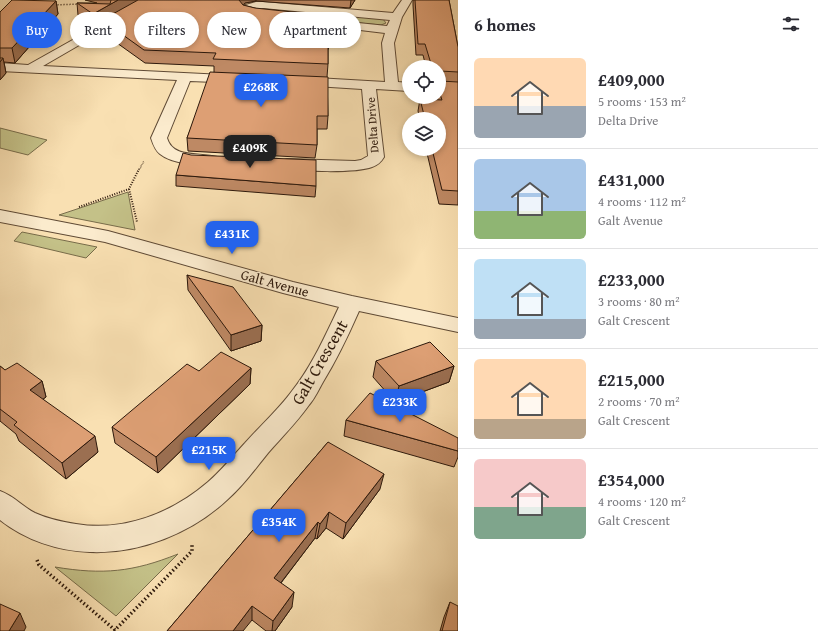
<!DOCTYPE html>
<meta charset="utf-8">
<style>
body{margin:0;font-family:"Gentium Book Plus",serif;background:#f2f2f3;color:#2b2b33;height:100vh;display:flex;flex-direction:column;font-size:15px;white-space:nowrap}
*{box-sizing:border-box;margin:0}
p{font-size:13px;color:#7c7c81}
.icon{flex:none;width:22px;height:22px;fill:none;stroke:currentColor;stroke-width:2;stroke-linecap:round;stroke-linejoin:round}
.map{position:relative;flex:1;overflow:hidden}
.side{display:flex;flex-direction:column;background:#fff;width:360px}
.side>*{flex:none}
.top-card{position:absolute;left:12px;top:12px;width:380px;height:36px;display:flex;gap:8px}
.tools{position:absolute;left:402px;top:60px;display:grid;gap:8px}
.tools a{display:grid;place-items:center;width:44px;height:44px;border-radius:50%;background:#fff;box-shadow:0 2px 6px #0003;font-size:20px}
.price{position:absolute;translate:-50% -34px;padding:0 9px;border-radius:8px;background:#2563eb;color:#fff;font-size:13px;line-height:26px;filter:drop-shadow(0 1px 2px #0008)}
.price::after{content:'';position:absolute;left:50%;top:24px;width:12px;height:9px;margin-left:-6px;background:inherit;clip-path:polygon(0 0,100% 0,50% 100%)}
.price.selected{background:#222;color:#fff}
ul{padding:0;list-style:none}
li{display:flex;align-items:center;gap:12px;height:100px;padding:0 16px}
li+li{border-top:1px solid #e1e1e2}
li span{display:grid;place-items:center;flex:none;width:112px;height:80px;border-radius:6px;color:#555}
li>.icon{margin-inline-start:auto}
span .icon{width:48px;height:48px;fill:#fffc;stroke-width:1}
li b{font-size:17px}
h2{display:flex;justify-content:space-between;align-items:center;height:48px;padding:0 16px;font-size:17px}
.pill{padding:0 14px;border-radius:18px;background:#fff;box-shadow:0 2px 6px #0003;font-size:14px;line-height:36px}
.pill.selected{background:#2563eb;color:#fff}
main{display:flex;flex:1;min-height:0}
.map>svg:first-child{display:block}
.green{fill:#c4c188;stroke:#786c4a}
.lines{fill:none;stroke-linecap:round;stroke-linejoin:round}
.minor-casing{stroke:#5f4a35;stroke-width:2}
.path-far2{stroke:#2c180b;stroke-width:1.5;stroke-dasharray:0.5 1;stroke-linecap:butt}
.path-far1{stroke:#2c180b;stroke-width:2;stroke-dasharray:1 1.5;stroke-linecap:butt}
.path{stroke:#2c180b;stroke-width:3.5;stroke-dasharray:1.5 2.5;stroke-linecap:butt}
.minor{fill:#fbebcd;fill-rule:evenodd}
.wall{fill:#be8964;stroke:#2c180b}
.shaded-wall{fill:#9b6f51;stroke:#2c180b}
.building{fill:#dd9f74;stroke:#2c180b}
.labels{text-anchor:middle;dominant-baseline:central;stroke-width:3;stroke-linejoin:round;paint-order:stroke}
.far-street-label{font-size:12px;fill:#2c180b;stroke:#fbebcd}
.street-label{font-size:14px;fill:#2c180b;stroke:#fbebcd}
.near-street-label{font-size:17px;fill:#2c180b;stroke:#fbebcd}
</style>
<main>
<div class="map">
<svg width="458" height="631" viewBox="0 0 458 631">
<rect width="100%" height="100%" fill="#f9e0b2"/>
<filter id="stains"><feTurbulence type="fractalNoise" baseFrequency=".005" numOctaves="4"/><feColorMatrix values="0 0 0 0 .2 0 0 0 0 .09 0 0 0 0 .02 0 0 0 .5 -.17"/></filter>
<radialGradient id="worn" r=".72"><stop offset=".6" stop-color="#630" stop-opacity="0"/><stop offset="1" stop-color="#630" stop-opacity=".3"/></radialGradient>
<path class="green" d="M268,7L271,9L354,17L360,16L383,19L386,23L381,25L273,15L255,9Z
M0,128L47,140L28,155L0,148Z
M128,192L135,230L59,215Z
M22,232L97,247L86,258L14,241Z
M178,554L116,616L55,567C103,575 133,572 178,554Z"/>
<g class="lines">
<defs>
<path id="minor" d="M144,0H157L43,66L244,76L246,79L244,82L239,83L190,81L167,138C173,159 200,152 217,157L219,160L217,163C203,167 172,164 160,154C155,150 153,144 151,138L177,80L0,71V63L28,65Z
M402,0H412L402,17L394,43L398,82L409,83V91L376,89L384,157C381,162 378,165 372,167C357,173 298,172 281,167L279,164L281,161L287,159L355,161L361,160L368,156L362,89L299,85L294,84L292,81L294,78L299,77L385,82L382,43L385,33L310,24L304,21L306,19L310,18L387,26L390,20L263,8L251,10V11L270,15L272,17L266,20L243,16L240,12L242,6L256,2H263L393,13Z
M0,210L108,231L293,282L352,296L458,318V332L359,311C348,336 337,359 323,382C319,389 315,398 309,405C297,422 282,437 268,453C255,469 243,486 228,499C192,533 140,554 90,552C58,551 25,540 0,520V491C14,496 23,507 35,513C48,519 63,522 76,524C124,532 172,513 208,482C221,471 233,456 245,443C260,426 278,410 292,391C312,366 325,336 339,307L283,293L105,242L0,222Z"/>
</defs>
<use href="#minor" class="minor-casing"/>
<path class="path-far2" d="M54,5L79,4
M38,33H49
M139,170L144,161"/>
<path class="path-far1" d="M129,189L137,222
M79,207L129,189L139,169"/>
<path class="path" d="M37,560L39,565L115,630
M114,631L192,551V545"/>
<use href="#minor" class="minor"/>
</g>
<path class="wall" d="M85,0H355L350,8L256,1L245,3L243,5L339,30L328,49V64L327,77L328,116L327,129H317V145L315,158L188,151L187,138L214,72V66L145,63L103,33L102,22L94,26L78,15L77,3H97Z
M413,0H449L458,47V205L439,204L426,149H439V119H420L418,111L420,99L436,100L435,97H439V67H426L423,55H416L413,5Z
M56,1L58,14L15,63L4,62L6,73L0,80V12Z
M176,175L316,186L315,197L176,186Z
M187,275L262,325L261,341L231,351L188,290Z
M376,361L454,366L449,382L395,402L373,377Z
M0,366L5,370L42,381L46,397L43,399L98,452L66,479L19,441L16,434L0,421Z
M251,368L250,384L158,473L115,443L112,427L199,371Z
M346,420L458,451V457L454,467L344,436Z
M328,442L380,489L343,539L326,528L317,539L315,538L281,583L292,607L275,631H266L252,620L167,631Z
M450,602L458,631H440L444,617Z"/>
<path class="shaded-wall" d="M118,0H141L102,20V22L94,26L93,14Z
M239,0H256V1L245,3L239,11Z
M351,0H355L350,8Z
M56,1L58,14L15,63L12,48Z
M340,17L339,30L327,51L328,38Z
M3,58L6,73L0,80V62Z
M262,325L261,341L231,351V335Z
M454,366L449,382L395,402L399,386Z
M251,368L250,384L158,473L156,457Z
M42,381L46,397L35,405L30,390Z
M95,436L98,452L66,479L62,463Z
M384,474L380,489L343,539L346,523Z
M329,512L326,528L317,539L320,524Z
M318,522L315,538L273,593L274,578Z
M294,592L292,607L275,631H272L273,621Z
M252,606V620L243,631H233Z
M20,613L26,627L24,631H9Z"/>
<path class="building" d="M12,0L56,1L12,48H0V12Z
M111,0H118L93,14L77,3L110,4Z
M138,0H239L243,5L255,8L340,17L328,38V64L213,59L216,53L144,50L102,20Z
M415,0H449L458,47V72L440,71V81L458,82V191L442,190L432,149H439V119H425L420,99L442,100L439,91V67H432L425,44H418Z
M0,58H3L0,62Z
M210,72L328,77V116H317V145L187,138Z
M183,153L191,155L316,160V186L176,175Z
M187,275L233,287L262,325L231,335Z
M430,342L454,366L399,386L376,361Z
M221,352L251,368L156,457L112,427L187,364L199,371Z
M17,363L42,381L30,390L95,436L62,463L14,425L17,422L0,409V366L5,370Z
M370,393L458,438V451L346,420Z
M328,442L384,474L346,523L329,512L320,524L318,522L274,578L294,592L273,621L252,606L233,631H167Z
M450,602L458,606V631H442Z
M0,604L20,613L9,631H0Z"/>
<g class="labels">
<g class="far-street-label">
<text transform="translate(372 125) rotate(-94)">Delta Drive</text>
</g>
<g class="street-label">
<text transform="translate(275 283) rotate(15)">Galt Avenue</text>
</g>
<g class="near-street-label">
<text transform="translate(319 362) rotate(-60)">Galt Crescent</text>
</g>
</g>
<rect width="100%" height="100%" filter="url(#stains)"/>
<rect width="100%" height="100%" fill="url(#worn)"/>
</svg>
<div class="tools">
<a><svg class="icon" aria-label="locate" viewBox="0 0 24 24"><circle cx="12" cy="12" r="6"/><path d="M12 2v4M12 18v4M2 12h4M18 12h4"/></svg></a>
<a><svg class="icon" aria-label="layers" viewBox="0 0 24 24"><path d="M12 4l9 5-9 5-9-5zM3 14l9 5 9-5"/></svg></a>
</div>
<b class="price" style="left:261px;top:108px">£268K</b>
<b class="price selected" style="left:250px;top:169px">£409K</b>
<b class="price" style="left:232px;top:255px">£431K</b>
<b class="price" style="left:400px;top:423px">£233K</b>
<b class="price" style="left:209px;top:471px">£215K</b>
<b class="price" style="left:279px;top:543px">£354K</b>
<div class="top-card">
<a class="pill selected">Buy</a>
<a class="pill">Rent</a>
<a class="pill">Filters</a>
<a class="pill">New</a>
<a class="pill">Apartment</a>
</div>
</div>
<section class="side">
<h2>6 homes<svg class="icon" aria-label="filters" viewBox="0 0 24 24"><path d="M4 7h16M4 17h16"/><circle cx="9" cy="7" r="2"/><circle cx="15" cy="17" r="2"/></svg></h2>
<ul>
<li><span style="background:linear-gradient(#ffd9b3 60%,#9aa5b1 0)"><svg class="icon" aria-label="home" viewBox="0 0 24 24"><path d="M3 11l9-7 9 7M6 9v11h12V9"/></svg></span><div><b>£409,000</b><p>5 rooms · 153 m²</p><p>Delta Drive</p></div></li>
<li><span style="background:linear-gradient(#a9c7e8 65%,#8fb573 0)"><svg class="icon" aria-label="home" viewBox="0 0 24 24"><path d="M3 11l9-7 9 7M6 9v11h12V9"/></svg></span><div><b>£431,000</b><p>4 rooms · 112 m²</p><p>Galt Avenue</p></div></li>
<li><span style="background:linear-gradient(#bfe0f5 75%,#9aa5b1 0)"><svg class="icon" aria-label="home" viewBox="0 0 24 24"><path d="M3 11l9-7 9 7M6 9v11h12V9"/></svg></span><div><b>£233,000</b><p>3 rooms · 80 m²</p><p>Galt Crescent</p></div></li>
<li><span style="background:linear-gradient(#ffd9b3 75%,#b9a48a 0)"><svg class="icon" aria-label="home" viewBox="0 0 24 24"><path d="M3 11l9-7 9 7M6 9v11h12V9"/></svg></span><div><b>£215,000</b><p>2 rooms · 70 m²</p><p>Galt Crescent</p></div></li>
<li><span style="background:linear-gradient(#f6c9c9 60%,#7fa58c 0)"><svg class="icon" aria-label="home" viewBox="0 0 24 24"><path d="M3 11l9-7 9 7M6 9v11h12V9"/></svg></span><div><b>£354,000</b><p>4 rooms · 120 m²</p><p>Galt Crescent</p></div></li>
</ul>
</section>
</main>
